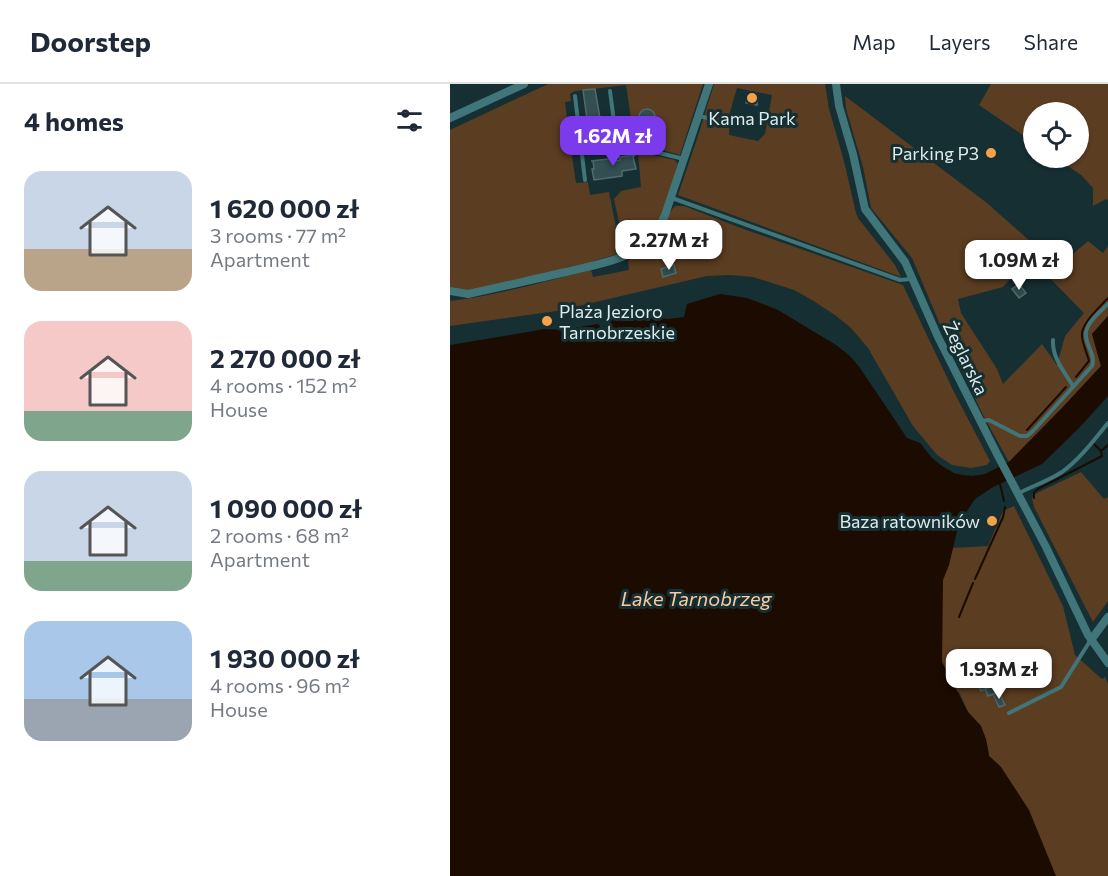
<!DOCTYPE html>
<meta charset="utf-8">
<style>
body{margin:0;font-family:Commissioner,sans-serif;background:#f6f6f7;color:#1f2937;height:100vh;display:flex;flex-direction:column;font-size:22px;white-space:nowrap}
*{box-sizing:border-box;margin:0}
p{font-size:20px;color:#747a83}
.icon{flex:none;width:33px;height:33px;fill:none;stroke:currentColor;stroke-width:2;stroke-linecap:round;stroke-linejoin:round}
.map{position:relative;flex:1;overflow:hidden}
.side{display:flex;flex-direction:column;background:#fff;width:450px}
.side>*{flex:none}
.buttons{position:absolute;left:573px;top:18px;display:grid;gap:12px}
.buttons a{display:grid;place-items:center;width:66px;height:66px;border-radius:50%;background:#fff;box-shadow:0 2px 4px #0004;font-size:30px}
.price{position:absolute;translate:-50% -51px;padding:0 14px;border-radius:12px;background:#fff;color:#222;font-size:20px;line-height:39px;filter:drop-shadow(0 2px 3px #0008)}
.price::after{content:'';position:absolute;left:50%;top:36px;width:18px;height:14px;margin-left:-9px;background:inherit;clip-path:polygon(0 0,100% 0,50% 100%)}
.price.selected{background:#7c3aed;color:#fff}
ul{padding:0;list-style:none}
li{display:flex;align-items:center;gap:18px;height:150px;padding:0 24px}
li span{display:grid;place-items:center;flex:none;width:168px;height:120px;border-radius:18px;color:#555}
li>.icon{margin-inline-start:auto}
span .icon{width:72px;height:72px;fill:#fffc;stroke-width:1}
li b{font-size:26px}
h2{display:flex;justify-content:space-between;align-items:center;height:72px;padding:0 24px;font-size:26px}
header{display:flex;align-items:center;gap:36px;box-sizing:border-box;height:84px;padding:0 30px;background:#fff;border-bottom:2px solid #e0e1e3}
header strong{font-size:28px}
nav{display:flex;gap:33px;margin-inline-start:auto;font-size:21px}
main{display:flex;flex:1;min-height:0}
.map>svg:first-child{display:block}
.green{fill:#5b3d21;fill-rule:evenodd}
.water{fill:#1b0b00}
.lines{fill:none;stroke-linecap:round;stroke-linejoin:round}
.stream{stroke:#1b0b00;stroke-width:2}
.building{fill:#344f51;stroke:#506c6e;stroke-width:1.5}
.lane{stroke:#40757a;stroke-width:4}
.street{stroke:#40757a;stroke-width:8}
.poi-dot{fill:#f7a149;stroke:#162f32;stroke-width:2}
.labels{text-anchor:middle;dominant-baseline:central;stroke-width:6;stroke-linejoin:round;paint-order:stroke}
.poi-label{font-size:18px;fill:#ddeced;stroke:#162f32;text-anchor:end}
.street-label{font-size:18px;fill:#ddeced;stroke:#162f32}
.water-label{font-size:20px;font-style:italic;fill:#facaa0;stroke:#162f32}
</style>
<header>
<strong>Doorstep</strong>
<nav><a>Map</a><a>Layers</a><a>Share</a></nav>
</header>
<main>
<section class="side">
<h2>4 homes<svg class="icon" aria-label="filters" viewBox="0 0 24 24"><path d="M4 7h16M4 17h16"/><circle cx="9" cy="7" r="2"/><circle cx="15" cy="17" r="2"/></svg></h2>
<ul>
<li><span style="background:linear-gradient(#c9d6e8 65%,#b9a48a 0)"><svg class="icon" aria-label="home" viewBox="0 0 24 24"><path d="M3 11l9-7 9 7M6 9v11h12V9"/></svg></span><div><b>1 620 000 zł</b><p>3 rooms · 77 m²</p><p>Apartment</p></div></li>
<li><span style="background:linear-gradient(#f6c9c9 75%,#7fa58c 0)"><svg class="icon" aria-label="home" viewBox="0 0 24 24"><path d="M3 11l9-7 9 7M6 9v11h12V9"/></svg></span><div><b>2 270 000 zł</b><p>4 rooms · 152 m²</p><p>House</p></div></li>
<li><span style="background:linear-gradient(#c9d6e8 75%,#7fa58c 0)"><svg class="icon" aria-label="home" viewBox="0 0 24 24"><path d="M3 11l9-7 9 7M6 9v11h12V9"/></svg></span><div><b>1 090 000 zł</b><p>2 rooms · 68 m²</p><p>Apartment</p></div></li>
<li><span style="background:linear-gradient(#a9c7e8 65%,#9aa5b1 0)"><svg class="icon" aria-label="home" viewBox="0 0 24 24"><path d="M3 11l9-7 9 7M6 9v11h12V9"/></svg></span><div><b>1 930 000 zł</b><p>4 rooms · 96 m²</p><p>House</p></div></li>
</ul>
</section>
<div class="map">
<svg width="658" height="792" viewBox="0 0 658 792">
<rect width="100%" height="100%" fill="#162f32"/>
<path class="green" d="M98,0H253L230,71L205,64L180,60V57L201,42V40H193L185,51L179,54L176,59L171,58L170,50L172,45L182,42L176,1L125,7L120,10L121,17L115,18L119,51L125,50L127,64L121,65L126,99L138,98L140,111L159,108L171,169L141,178L138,180L21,207L0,204V46Z
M264,0H375L379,25L394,77L406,129L408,134L445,181L451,193L228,111L248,52ZM287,4L322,11L315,50L308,57L279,51L280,28Z
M541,0H658V116L656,115L643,122V104L631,91L606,74H628V28H584L583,58L529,21Z
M395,12L537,119L581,158L605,177L608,183L638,157L653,169L658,162V232L642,250L651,282L613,323L559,378L533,331L489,238L462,174L421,124L413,83L396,25ZM580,174L634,229L615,252L607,281L592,260L553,300L547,285L511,229L508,215L553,203Z
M188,68L225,76L228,80C221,102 215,134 200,152C194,159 185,163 177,167H175L164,115L171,107L191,103Z
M225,122H234L288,143L453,201L504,308L540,377L537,381L521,384L502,381L487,371L463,342L418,264L401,244L385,231L362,216L344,206L303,193L280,191L257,192L107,227L0,242V217C47,212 95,197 141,186L143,193L179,186L178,177C185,169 198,165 206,157C215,146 215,131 225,122Z
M631,388L654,415L658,413V517L643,538L584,423L582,414L585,410Z
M564,422L613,522L625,571L652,595L655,593L658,600V792H588L551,683L539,672L538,664L531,642L518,628L509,608L499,604L468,497L499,481L502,464L538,462L553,427Z"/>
<path class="water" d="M270,210L297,214L328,226L386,261L401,273L410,284L457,354L470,359L482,374L492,382L504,389L513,391L523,392L535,390L559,378L613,323L651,282L642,250L658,232V312L629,344L592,380L543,403L525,415L509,439L499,481L493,496L492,578L518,628L531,642L536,655L539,672L551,683L579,726L606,792H0V261L95,245L113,246L148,240L150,242L153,254H158C156,240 159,237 171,230L218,235L234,233L237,220Z"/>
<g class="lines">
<path class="stream" d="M626,293L639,277C637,269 633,261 632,253C630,240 650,223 658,214
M577,346L616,303
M651,367L658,361
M550,400L554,417
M584,414V408L588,405L652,372L651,367L644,360
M525,495L553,433L555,423
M509,533L523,499"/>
</g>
<path class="building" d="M145,5L151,40L138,42L133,6Z
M301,8L306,9L308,13L307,21L296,19L298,11Z
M189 33a8 8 0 1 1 16 0a8 8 0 1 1-16 0Z
M189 52a8 8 0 1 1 16 0a8 8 0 1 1-16 0Z
M185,71L183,73L186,85L172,87V92L144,96L142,85H144L143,77H141L166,74V77L170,76L169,73Z
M224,181L226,189L213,193L211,185Z
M569,200L576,209L569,214L562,205Z
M542,591L546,600L531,607L527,598Z
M549,599L550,602L547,603L549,608L538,612L535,605Z
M549,608L555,621L549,623L543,610Z"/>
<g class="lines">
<path class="lane" d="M160,7L167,61
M125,12L135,96
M249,32L286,41
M131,57L197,66L234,75
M222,114L450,196L461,195
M603,256C602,274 614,287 623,302
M531,337L539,336L570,352H577L583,347L642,282C646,269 634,260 636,248C638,237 651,227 658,220
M569,409C583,402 598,397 612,388C630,375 644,356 658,339
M559,629L611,603L640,557"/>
<path class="street" d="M386,0L389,22L403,70L415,125L455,178L488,253L547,370L596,463L638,551L658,579
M0,34L74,0
M0,207L18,210C51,203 84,195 116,188C141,182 169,177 191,164C203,156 210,144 215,131L259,0
M641,556L658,533"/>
</g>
<g class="poi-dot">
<circle cx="302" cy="14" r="6"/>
<circle cx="541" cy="69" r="6"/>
<circle cx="97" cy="237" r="6"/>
<circle cx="542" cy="437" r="6"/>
</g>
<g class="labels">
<g class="poi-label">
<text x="302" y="34" text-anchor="middle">Kama Park</text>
<text x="529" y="69">Parking P3</text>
<text x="109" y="227" text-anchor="start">Plaża Jezioro<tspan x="109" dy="21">Tarnobrzeskie</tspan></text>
<text x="530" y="437">Baza ratowników</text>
</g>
<g class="street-label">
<text transform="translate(516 274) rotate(64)">Żeglarska</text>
</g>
<g class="water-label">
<text x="246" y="514">Lake Tarnobrzeg</text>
</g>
</g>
</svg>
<div class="buttons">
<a><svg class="icon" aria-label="locate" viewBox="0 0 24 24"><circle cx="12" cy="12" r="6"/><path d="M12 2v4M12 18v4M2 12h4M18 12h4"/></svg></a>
</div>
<b class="price selected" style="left:163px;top:83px">1.62M zł</b>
<b class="price" style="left:219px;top:187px">2.27M zł</b>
<b class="price" style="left:569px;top:207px">1.09M zł</b>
<b class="price" style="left:549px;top:616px">1.93M zł</b>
</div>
</main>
